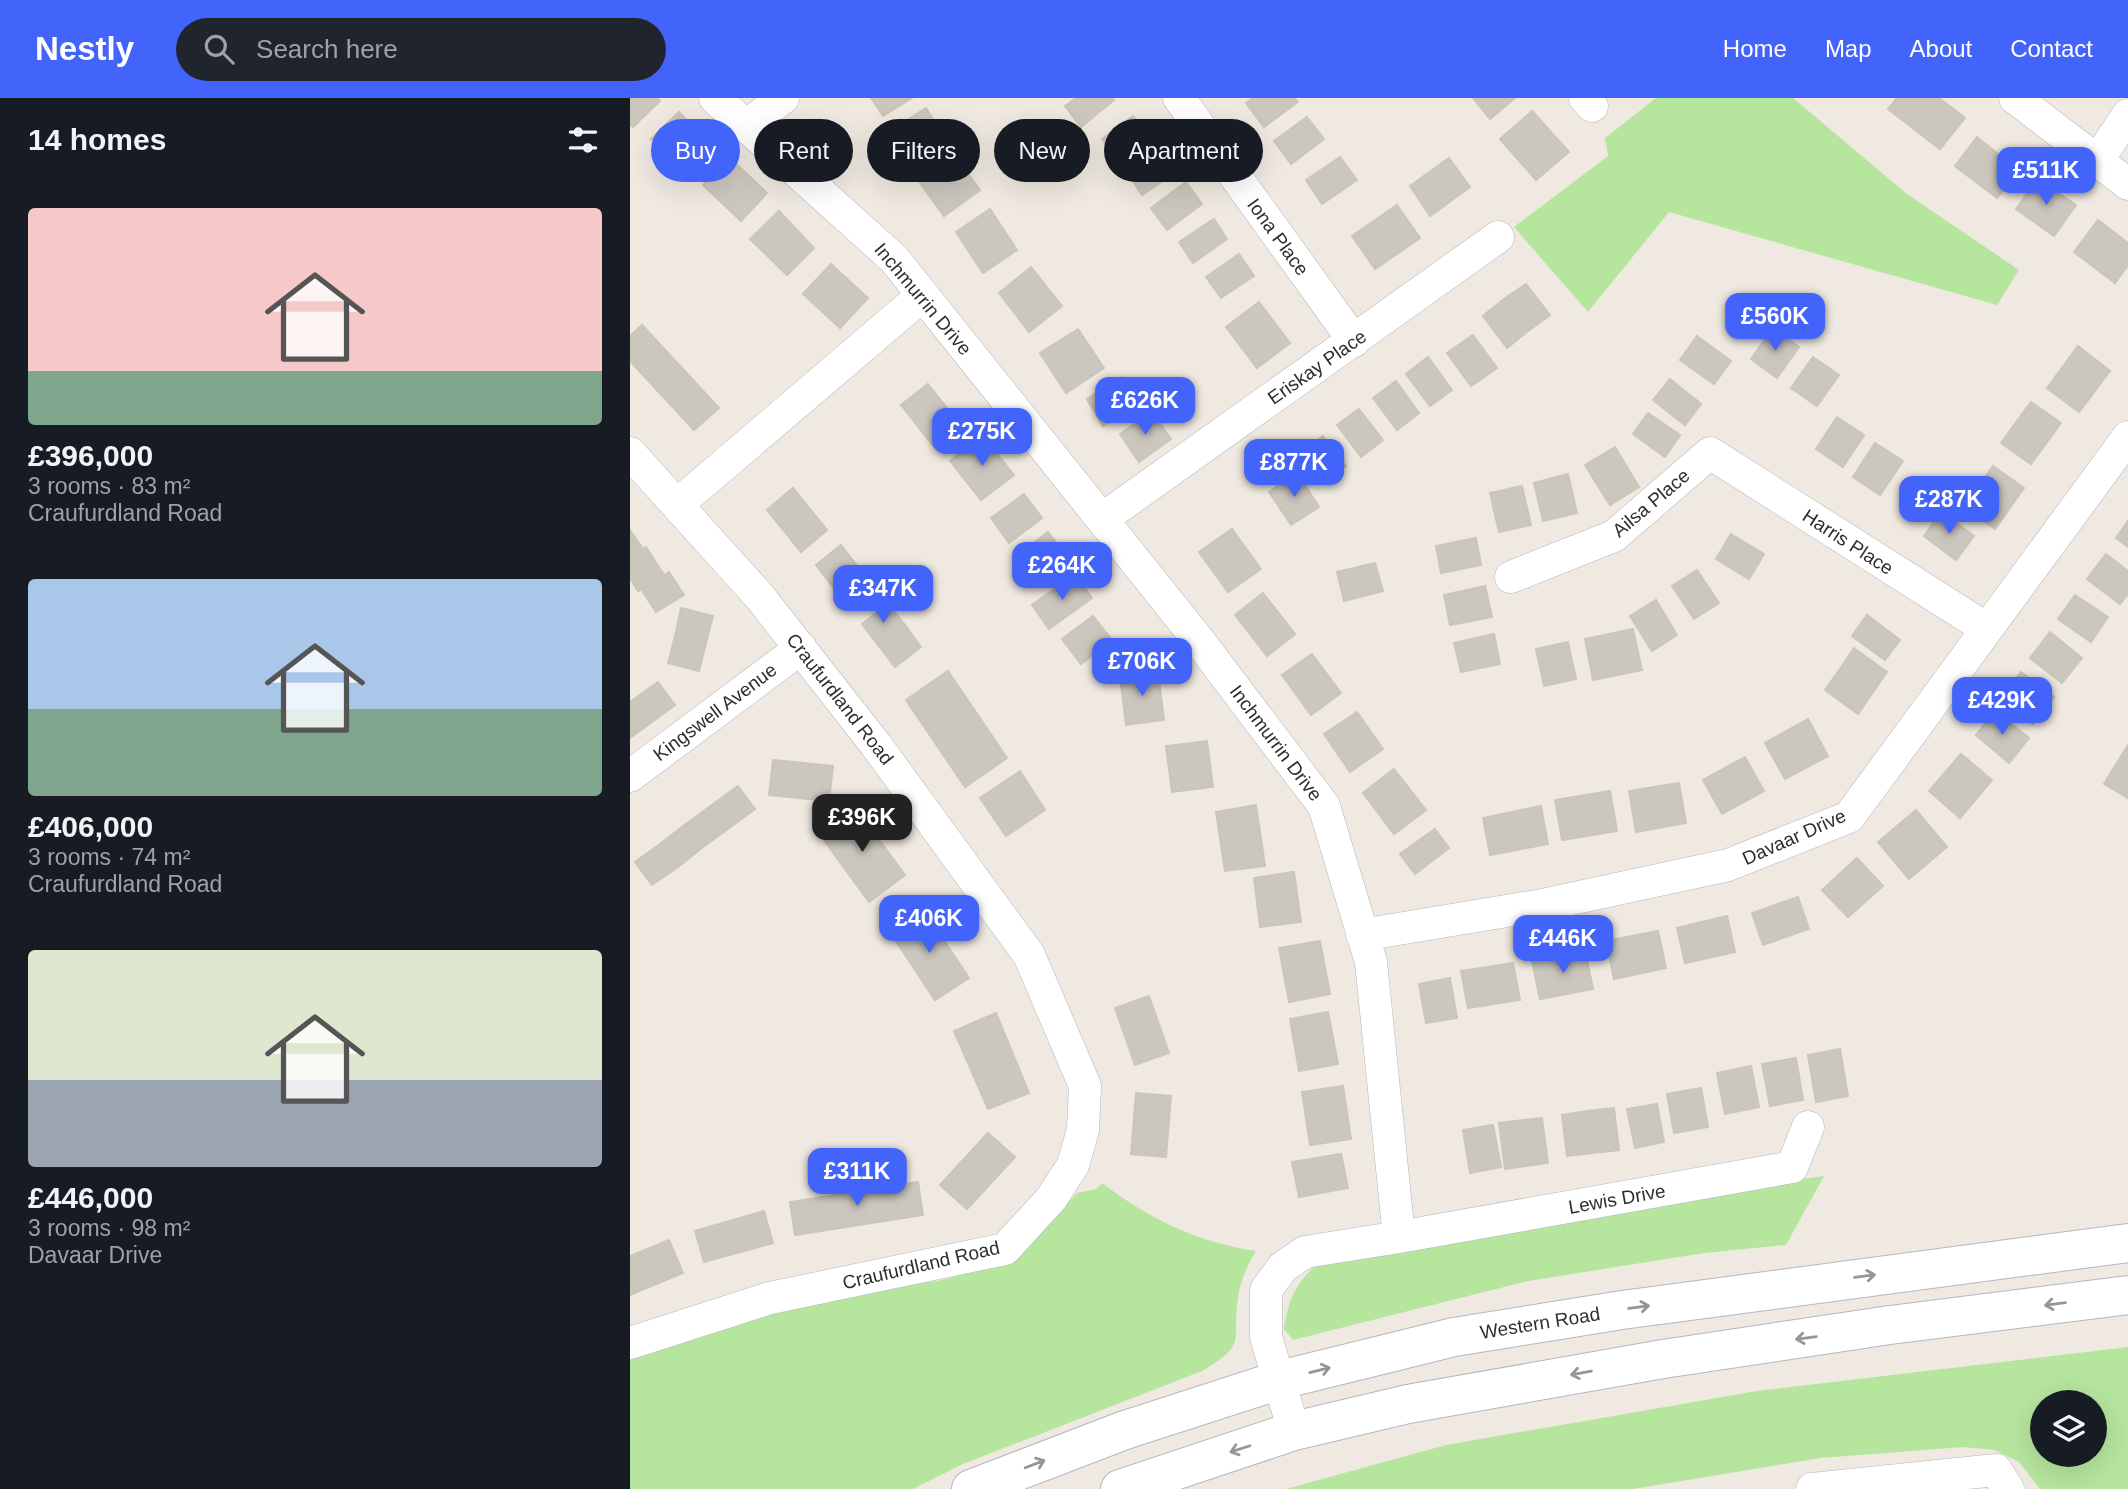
<!DOCTYPE html>
<meta charset="utf-8">
<style>
body{margin:0;font-family:Arial,sans-serif;background:#20242c;color:#f1f3f6;height:100vh;display:flex;flex-direction:column;font-size:26px;white-space:nowrap}
*{box-sizing:border-box;margin:0}
p{font-size:23px;color:#9ea1a6}
.icon{flex:none;width:38px;height:38px;fill:none;stroke:currentColor;stroke-width:2;stroke-linecap:round;stroke-linejoin:round}
.map{position:relative;flex:1;overflow:hidden}
.side{display:flex;flex-direction:column;background:#171b24;width:630px}
.side>*{flex:none}
.hud{position:absolute;left:21px;top:21px;width:665px;height:63px;display:flex;gap:14px}
.tools{position:absolute;left:1400px;top:1292px;display:grid;gap:14px}
.tools a{display:grid;place-items:center;width:77px;height:77px;border-radius:50%;background:#171b24;box-shadow:0 7px 28px #0002;font-size:35px}
.price{position:absolute;translate:-50% -60px;padding:0 16px;border-radius:14px;background:#4264fb;color:#fff;font-size:23px;line-height:46px;filter:drop-shadow(0 2px 4px #0008)}
.price::after{content:'';position:absolute;left:50%;top:42px;width:21px;height:16px;margin-left:-10px;background:inherit;clip-path:polygon(0 0,100% 0,50% 100%)}
.price.selected{background:#222;color:#fff}
ul{padding:0;list-style:none}
li{display:grid;align-content:center;gap:14px;height:371px;padding:0 28px}
li span{display:grid;place-items:center;height:217px;border-radius:7px;color:#555}
li>.icon{margin-inline-start:auto}
span .icon{width:126px;height:126px;fill:#fffc;stroke-width:1}
li b{font-size:30px}
h2{display:flex;justify-content:space-between;align-items:center;height:84px;padding:0 28px;font-size:30px}
.pill{padding:0 24px;border-radius:32px;background:#171b24;box-shadow:0 7px 28px #0002;font-size:24px;line-height:63px}
.pill.selected{background:#4264fb;color:#fff}
header{display:flex;align-items:center;gap:42px;box-sizing:border-box;height:98px;padding:0 35px;background:#4264fb;color:#fff}
header strong{font-size:33px}
nav{display:flex;gap:38px;margin-inline-start:auto;font-size:24px}
.search{width:490px;height:63px;background:#20242c;display:flex;align-items:center;gap:18px;box-sizing:border-box;padding:0 24px;border-radius:38px;color:#9ea1a6;font-size:26px}
main{display:flex;flex:1;min-height:0}
.map>svg:first-child{display:block}
.green{fill:#b6e59e;fill-rule:evenodd}
.building{fill:#cbc7bf;stroke:#cbc5ba;stroke-width:2}
.lines{fill:none;stroke-linecap:round;stroke-linejoin:round}
.minor-casing{stroke:#b4b7c1;stroke-width:33}
.secondary-casing{stroke:#b4b7c1;stroke-width:40}
.minor{stroke:#fff;stroke-width:32}
.secondary{stroke:#fff;stroke-width:38}
.oneway{stroke:#969696}
.labels{text-anchor:middle;dominant-baseline:central;stroke-width:5;stroke-linejoin:round;paint-order:stroke}
.street-label{font-size:19px;fill:#2e2e2e;stroke:#fff}
</style>
<header>
<strong>Nestly</strong>
<div class="search"><svg class="icon" aria-label="search" viewBox="0 0 24 24"><circle cx="10" cy="10" r="6"/><path d="M15 15l6 6"/></svg>Search here</div>
<nav><a>Home</a><a>Map</a><a>About</a><a>Contact</a></nav>
</header>
<main>
<section class="side">
<h2>14 homes<svg class="icon" aria-label="filters" viewBox="0 0 24 24"><path d="M4 7h16M4 17h16"/><circle cx="9" cy="7" r="2"/><circle cx="15" cy="17" r="2"/></svg></h2>
<ul>
<li><span style="background:linear-gradient(#f6c9c9 75%,#7fa58c 0)"><svg class="icon" aria-label="home" viewBox="0 0 24 24"><path d="M3 11l9-7 9 7M6 9v11h12V9"/></svg></span><div><b>£396,000</b><p>3 rooms · 83 m²</p><p>Craufurdland Road</p></div></li>
<li><span style="background:linear-gradient(#a9c7e8 60%,#7fa58c 0)"><svg class="icon" aria-label="home" viewBox="0 0 24 24"><path d="M3 11l9-7 9 7M6 9v11h12V9"/></svg></span><div><b>£406,000</b><p>3 rooms · 74 m²</p><p>Craufurdland Road</p></div></li>
<li><span style="background:linear-gradient(#dfe7d0 60%,#9aa5b1 0)"><svg class="icon" aria-label="home" viewBox="0 0 24 24"><path d="M3 11l9-7 9 7M6 9v11h12V9"/></svg></span><div><b>£446,000</b><p>3 rooms · 98 m²</p><p>Davaar Drive</p></div></li>
</ul>
</section>
<div class="map">
<svg width="1498" height="1391" viewBox="0 0 1498 1391">
<rect width="100%" height="100%" fill="#efe9e1"/>
<path class="green" d="M1026,0H1163L1277,96L1389,172L1367,207L1039,114L958,214L884,129L978,58L975,40Z
M1194,1078L1156,1147L1074,1155L898,1183L663,1242L654,1231C658,1203 665,1186 686,1167L1115,1089Z
M472,1085C519,1121 567,1144 626,1153C617,1168 610,1183 608,1200C601,1245 619,1245 572,1273L333,1366L283,1391H0V1262L105,1224L251,1190L307,1183L364,1169L404,1141L447,1095L466,1091Z
M1498,1249V1391H1410L1389,1364L1364,1352L1333,1349L1191,1360L1003,1391H656L816,1347L1127,1293ZM1412,1304H1465V1356H1412Z"/>
<path class="building" d="M0,0H27L30,3L3,29L0,26Z
M241,0H282L253,18Z
M446,0H482L484,2L451,29L435,8Z
M623,0H664L668,4L634,29L616,5Z
M843,0H885L860,21Z
M1267,0H1309L1335,20L1310,51L1258,11Z
M296,10L311,34L275,58L259,34Z
M902,13L939,54L906,82L870,41Z
M49,14L83,49L56,76L21,41Z
M503,18L518,39L487,61L472,41Z
M677,19L694,41L661,66L644,43Z
M1347,39L1368,56L1346,84L1325,68Z
M318,48L334,70L298,96L282,73Z
M531,51L546,74L512,97L497,74Z
M1368,56L1389,72L1367,100L1346,84Z
M99,59L137,95L111,123L73,87Z
M710,59L727,82L692,106L676,82Z
M819,60L840,89L800,118L780,88Z
M334,70L350,92L314,118L298,96Z
M1407,81L1446,107L1424,138L1386,111Z
M556,84L572,106L537,132L521,110Z
M767,107L790,140L745,171L722,138Z
M360,111L387,152L353,175L326,134Z
M149,113L184,150L157,177L120,141Z
M584,121L597,141L563,165L549,144Z
M1468,122L1498,145V167L1485,185L1444,154Z
M609,156L624,178L591,200L576,179Z
M201,166L238,200L210,230L173,196Z
M401,169L432,208L399,234L369,195Z
M896,186L920,217L898,233L874,201Z
M874,201L898,233L877,250L853,218Z
M629,204L660,245L627,270L596,229Z
M12,227L89,310L64,332L0,263V238Z
M1143,230L1169,249L1147,280L1121,261Z
M448,231L474,270L436,295L410,255Z
M843,237L867,270L841,288L817,255Z
M1067,238L1101,263L1084,286L1050,262Z
M1448,248L1480,273L1449,314L1417,290Z
M798,259L822,292L800,308L776,276Z
M1183,259L1209,277L1187,308L1161,290Z
M493,279L509,306L473,328L457,301Z
M1040,281L1071,306L1055,327L1023,302Z
M766,283L789,315L767,332L743,300Z
M298,286L332,329L304,349L271,307Z
M1401,304L1431,325L1401,366L1371,345Z
M729,311L753,342L731,359L707,327Z
M522,314L541,341L509,364L490,336Z
M1018,315L1050,337L1035,359L1003,336Z
M1207,319L1234,337L1213,369L1186,351Z
M352,337L384,377L351,402L320,363Z
M693,338L716,368L695,384L672,354Z
M1245,345L1273,363L1250,397L1223,379Z
M985,349L1009,389L980,407L955,367Z
M1363,368L1394,390L1365,431L1334,409Z
M667,375L689,409L661,427L639,394Z
M938,376L947,415L913,423L904,385Z
M892,388L901,427L869,434L860,395Z
M163,390L180,411L154,433L137,412Z
M394,396L412,420L379,445L361,420Z
M180,411L197,432L171,454L154,433Z
M1311,414L1344,438L1326,462L1294,438Z
M1498,423V449L1486,440Z
M602,431L631,471L598,494L569,454Z
M0,432L13,451L0,459Z
M418,434L437,459L405,483L387,458Z
M1101,436L1134,456L1119,481L1086,461Z
M846,440L851,467L811,475L806,448Z
M211,447L228,469L203,489L186,467Z
M16,449L34,477L8,493L0,480V459Z
M1476,456L1498,473V496L1490,506L1457,481Z
M745,465L753,493L714,503L707,474Z
M228,469L246,491L220,511L203,489Z
M1067,472L1089,505L1064,521L1042,488Z
M39,474L54,497L26,514L11,491Z
M445,476L462,500L419,531L402,507Z
M855,488L862,519L820,527L814,497Z
M633,495L665,536L637,558L605,517Z
M1445,497L1478,519L1461,544L1428,521Z
M1026,502L1047,537L1022,553L1000,518Z
M258,506L275,527L248,547L232,526Z
M51,510L83,518L76,545L45,538Z
M1237,517L1270,542L1255,562L1222,538Z
M463,518L482,542L451,566L432,541Z
M275,527L291,549L265,569L248,547Z
M1003,531L1012,572L963,582L955,541Z
M1420,534L1452,560L1432,585L1400,560Z
M864,536L870,566L831,574L824,545Z
M45,538L76,545L69,573L38,565Z
M938,544L946,581L914,588L906,551Z
M1224,550L1257,574L1243,594L1210,571Z
M682,556L711,595L681,617L652,577Z
M1210,571L1243,594L1228,616L1195,592Z
M318,573L377,660L335,689L276,602Z
M528,574L534,622L496,627L490,578Z
M1391,574L1424,599L1403,626L1370,601Z
M28,584L45,607L0,640V604Z
M1365,613L1399,640L1379,665L1346,637Z
M727,614L753,651L720,674L694,636Z
M1178,621L1198,658L1155,681L1135,645Z
M577,643L583,689L542,694L536,648Z
M1498,647V700L1474,686Z
M1331,656L1362,682L1330,720L1299,693Z
M1115,659L1134,693L1092,716L1073,682Z
M143,662L173,665L169,700L139,697Z
M173,665L203,668L199,703L169,700Z
M764,671L796,712L764,736L733,695Z
M390,673L415,712L376,738L350,700Z
M1049,685L1056,725L1006,734L999,693Z
M108,688L125,711L99,730L82,707Z
M980,693L987,733L932,742L925,702Z
M82,707L99,730L73,749L56,726Z
M626,707L635,768L595,773L586,714Z
M224,708L275,777L239,804L188,734Z
M911,708L918,746L860,757L853,720Z
M1286,712L1317,749L1279,781L1248,744Z
M56,726L73,749L48,769L30,746Z
M805,731L819,750L785,776L770,756Z
M30,746L48,769L22,787L5,764Z
M1227,760L1253,788L1218,819L1192,792Z
M664,774L671,824L630,829L624,780Z
M1168,799L1179,831L1133,847L1122,815Z
M294,812L339,880L305,902L260,834Z
M1097,818L1105,854L1055,865L1047,830Z
M1028,833L1036,870L984,881L976,843Z
M690,843L700,896L659,904L649,850Z
M955,853L963,891L910,901L902,863Z
M883,865L890,902L838,910L831,873Z
M820,880L827,920L796,925L789,886Z
M519,898L539,955L505,967L485,910Z
M698,914L708,966L669,973L660,921Z
M366,915L399,995L358,1011L324,933Z
M1210,951L1218,998L1186,1004L1178,957Z
M1166,960L1173,1002L1140,1008L1132,966Z
M1121,968L1129,1009L1095,1016L1087,975Z
M713,988L721,1041L680,1047L672,994Z
M1071,990L1078,1029L1044,1035L1037,996Z
M506,995L541,998L536,1059L501,1056Z
M1027,1006L1034,1044L1005,1050L997,1011Z
M984,1010L989,1052L963,1055L958,1013Z
M958,1013L963,1055L937,1058L932,1017Z
M912,1020L918,1065L875,1071L869,1025Z
M863,1027L871,1069L840,1075L833,1032Z
M358,1035L385,1059L337,1111L310,1087Z
M711,1056L718,1090L669,1099L662,1064Z
M288,1084L293,1117L165,1137L160,1104Z
M134,1113L143,1145L74,1164L65,1133Z
M39,1142L53,1175L0,1197V1158Z"/>
<g class="lines">
<defs>
<path id="minor" d="M85,0L264,161L570,544L694,708L741,864L769,1139L675,1154L653,1169L636,1192V1239L664,1333
M549,0L724,243
M955,0L962,8
M1385,0L1498,86
M116,28L153,0
M1467,63L1498,17
M0,355L130,499L246,647L399,857L455,988L453,1032L443,1067L421,1101L375,1151L140,1200L0,1245
M48,406L293,197
M472,421L868,139
M881,479L984,438L1080,355L1357,531
M0,678L171,550
M732,837L913,807L1098,767L1219,719L1498,339
M769,1139L1162,1069L1178,1029
M1182,1391L1366,1372L1378,1391"/>
<path id="secondary" d="M341,1391L495,1332L650,1282L824,1239L992,1212L1498,1145
M490,1391L664,1333L778,1306L1033,1261L1260,1227L1498,1197"/>
</defs>
<use href="#minor" class="minor-casing"/>
<use href="#secondary" class="secondary-casing"/>
<use href="#minor" class="minor"/>
<use href="#secondary" class="secondary"/>
</g>
<defs><path id="oneway-shaft" d="M-6 0H5M1.5-3L5.5 0L1.5 3" fill="none" stroke-width="1.6" stroke-linecap="round" stroke-linejoin="round" transform="scale(1.75)"/></defs>
<g class="oneway">
<use href="#oneway-shaft" transform="translate(1235 1178) rotate(-8)"/>
<use href="#oneway-shaft" transform="translate(1425 1206) rotate(173)"/>
<use href="#oneway-shaft" transform="translate(1009 1209) rotate(-8)"/>
<use href="#oneway-shaft" transform="translate(1176 1240) rotate(172)"/>
<use href="#oneway-shaft" transform="translate(690 1272) rotate(-14)"/>
<use href="#oneway-shaft" transform="translate(951 1275) rotate(170)"/>
<use href="#oneway-shaft" transform="translate(610 1351) rotate(162)"/>
<use href="#oneway-shaft" transform="translate(405 1366) rotate(-21)"/>
</g>
<g class="labels">
<g class="street-label">
<text transform="translate(648 139) rotate(54)">Iona Place</text>
<text transform="translate(293 201) rotate(50)">Inchmurrin Drive</text>
<text transform="translate(687 269) rotate(-35)">Eriskay Place</text>
<text transform="translate(1021 405) rotate(-40)">Ailsa Place</text>
<text transform="translate(1218 444) rotate(33)">Harris Place</text>
<text transform="translate(210 601) rotate(52)">Craufurdland Road</text>
<text transform="translate(85 614) rotate(-37)">Kingswell Avenue</text>
<text transform="translate(646 645) rotate(53)">Inchmurrin Drive</text>
<text transform="translate(1164 739) rotate(-24)">Davaar Drive</text>
<text transform="translate(987 1101) rotate(-10)">Lewis Drive</text>
<text transform="translate(291 1167) rotate(-13)">Craufurdland Road</text>
<text transform="translate(910 1225) rotate(-9)">Western Road</text>
</g>
</g>
</svg>
<div class="tools">
<a><svg class="icon" aria-label="layers" viewBox="0 0 24 24"><path d="M12 4l9 5-9 5-9-5zM3 14l9 5 9-5"/></svg></a>
</div>
<b class="price" style="left:1416px;top:109px">£511K</b>
<b class="price" style="left:1145px;top:255px">£560K</b>
<b class="price" style="left:515px;top:339px">£626K</b>
<b class="price" style="left:352px;top:370px">£275K</b>
<b class="price" style="left:664px;top:401px">£877K</b>
<b class="price" style="left:1319px;top:438px">£287K</b>
<b class="price" style="left:432px;top:504px">£264K</b>
<b class="price" style="left:253px;top:527px">£347K</b>
<b class="price" style="left:512px;top:600px">£706K</b>
<b class="price" style="left:1372px;top:639px">£429K</b>
<b class="price selected" style="left:232px;top:756px">£396K</b>
<b class="price" style="left:299px;top:857px">£406K</b>
<b class="price" style="left:933px;top:877px">£446K</b>
<b class="price" style="left:227px;top:1110px">£311K</b>
<div class="hud">
<a class="pill selected">Buy</a>
<a class="pill">Rent</a>
<a class="pill">Filters</a>
<a class="pill">New</a>
<a class="pill">Apartment</a>
</div>
</div>
</main>
